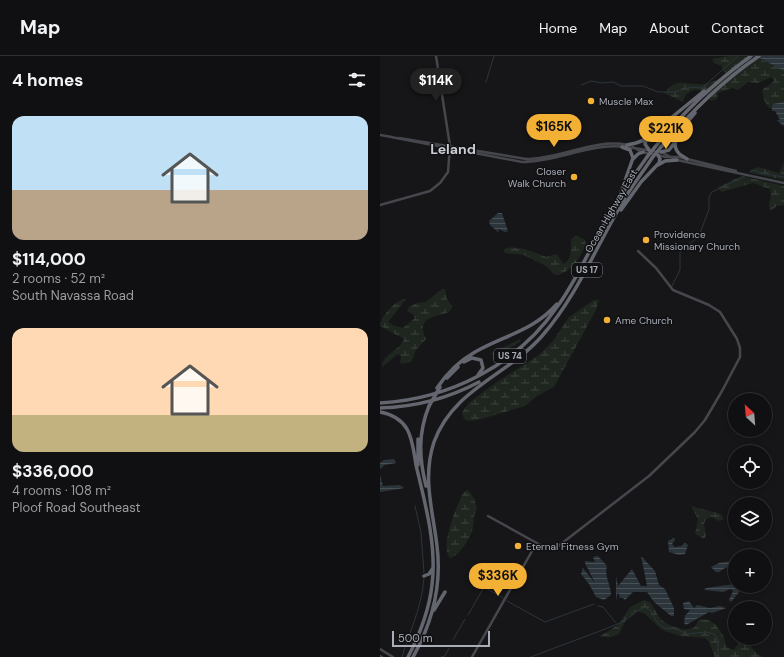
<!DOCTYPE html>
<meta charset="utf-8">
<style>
body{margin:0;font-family:"DM Sans",sans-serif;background:#1e1e20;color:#f1f3f6;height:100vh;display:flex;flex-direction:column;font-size:15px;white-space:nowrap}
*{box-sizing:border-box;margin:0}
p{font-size:13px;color:#9c9d9f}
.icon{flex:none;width:22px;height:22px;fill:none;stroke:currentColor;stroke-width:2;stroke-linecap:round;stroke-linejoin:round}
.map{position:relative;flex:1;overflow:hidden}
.panel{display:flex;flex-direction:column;background:#101012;width:380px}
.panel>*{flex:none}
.needle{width:26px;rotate:334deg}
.tools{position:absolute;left:348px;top:337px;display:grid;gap:8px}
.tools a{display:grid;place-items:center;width:44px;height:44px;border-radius:50%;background:#101012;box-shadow:0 2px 6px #0003,0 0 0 1px #303032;font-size:20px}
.scale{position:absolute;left:12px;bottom:10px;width:98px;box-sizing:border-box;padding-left:4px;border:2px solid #a8adb8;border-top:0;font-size:11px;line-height:14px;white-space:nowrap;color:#a8adb8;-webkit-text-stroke:3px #111113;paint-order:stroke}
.price{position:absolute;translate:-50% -34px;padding:0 9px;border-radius:14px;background:#f2b134;color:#111;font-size:13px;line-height:26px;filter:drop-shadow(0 1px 2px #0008)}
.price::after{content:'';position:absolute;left:50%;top:24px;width:12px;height:9px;margin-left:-6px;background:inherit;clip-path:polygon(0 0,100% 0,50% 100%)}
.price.active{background:#222;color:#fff}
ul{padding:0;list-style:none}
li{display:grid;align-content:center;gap:8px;height:212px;padding:0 12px}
li span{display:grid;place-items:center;height:124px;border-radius:12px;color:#555}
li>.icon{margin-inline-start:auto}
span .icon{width:72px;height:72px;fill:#fffc;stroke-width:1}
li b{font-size:17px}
h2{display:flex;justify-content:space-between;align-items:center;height:48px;padding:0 12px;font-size:17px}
header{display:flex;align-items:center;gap:24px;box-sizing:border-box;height:56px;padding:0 20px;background:#101012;border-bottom:1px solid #303032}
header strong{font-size:19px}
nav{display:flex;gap:22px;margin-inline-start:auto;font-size:14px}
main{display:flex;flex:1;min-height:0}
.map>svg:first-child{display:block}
.wetland{fill:url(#wetland-marsh)}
.water{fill:url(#water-rules)}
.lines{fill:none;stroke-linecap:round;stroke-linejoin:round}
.stream{stroke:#2c353c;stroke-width:1}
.secondary{stroke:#45474d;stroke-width:2.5}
.highway{stroke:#63666e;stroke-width:3.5}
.highway-bridge{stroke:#63666e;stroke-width:3.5}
.poi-dot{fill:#f2b134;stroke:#111113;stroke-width:1.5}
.labels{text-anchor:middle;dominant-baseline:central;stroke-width:3;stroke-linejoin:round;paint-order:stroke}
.shield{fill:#111113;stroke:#7b7e86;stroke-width:1}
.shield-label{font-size:9px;font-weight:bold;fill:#a8adb8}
.poi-label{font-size:10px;fill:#a8adb8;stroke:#111113;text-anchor:start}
.street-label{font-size:10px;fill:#a8adb8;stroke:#111113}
.district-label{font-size:14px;font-weight:bold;fill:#c9ccd4;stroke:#111113}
</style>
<header>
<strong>Map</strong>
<nav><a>Home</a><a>Map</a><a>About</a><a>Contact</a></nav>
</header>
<main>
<section class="panel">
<h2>4 homes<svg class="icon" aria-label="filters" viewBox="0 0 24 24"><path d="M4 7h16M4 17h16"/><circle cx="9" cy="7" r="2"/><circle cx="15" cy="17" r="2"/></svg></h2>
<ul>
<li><span style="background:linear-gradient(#bfe0f5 60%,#b9a48a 0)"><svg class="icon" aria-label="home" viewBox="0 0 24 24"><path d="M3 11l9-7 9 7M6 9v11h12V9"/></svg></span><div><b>$114,000</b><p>2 rooms · 52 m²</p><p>South Navassa Road</p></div></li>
<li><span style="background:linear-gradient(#ffd9b3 70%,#c2b280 0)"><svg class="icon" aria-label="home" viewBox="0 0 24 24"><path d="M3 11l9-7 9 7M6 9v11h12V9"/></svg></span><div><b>$336,000</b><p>4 rooms · 108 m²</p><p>Ploof Road Southeast</p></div></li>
</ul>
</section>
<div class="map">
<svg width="404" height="601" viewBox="0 0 404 601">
<defs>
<pattern id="wetland-marsh" width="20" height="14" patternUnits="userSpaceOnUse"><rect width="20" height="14" fill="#1e261f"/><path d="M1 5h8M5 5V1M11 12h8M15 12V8" fill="none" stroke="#3c433d"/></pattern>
<pattern id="water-rules" width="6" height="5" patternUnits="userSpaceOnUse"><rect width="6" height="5" fill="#2c353c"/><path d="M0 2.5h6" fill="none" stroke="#485056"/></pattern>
</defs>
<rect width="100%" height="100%" fill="#161618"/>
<path class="wetland" d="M349,0C372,0 385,2 404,15V46L392,52L393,53L389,52L384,44L382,34L394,25L392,21L378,27L368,26L358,34L352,32L338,37L337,43L331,45C326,37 317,29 308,37C305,39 304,43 303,46L284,37C296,23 301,27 318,28C326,29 340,24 347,18L342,14V10L334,7L332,3Z
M404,106V124L371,117L370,114L379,111L399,117Z
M362,120L404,130V149L397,150L390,155C387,147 393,141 390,133L373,127L341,136L338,131Z
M196,180L204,183L206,188C200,202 193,214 178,219L174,218L166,210L144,199L125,197L123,194C131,187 158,197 166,201L176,198L184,208C192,203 191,191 191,183Z
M62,233H65L67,243L72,250L71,254C65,261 42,258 43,273C43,277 45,280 46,283L36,294L31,306L21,308L20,305L21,301L18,298L2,311C1,300 21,293 24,283L0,270C0,261 16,243 26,243L8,266L14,270L23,272L35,262L33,258L27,255L29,251L37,247L46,246Z
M214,244H219L216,254L174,331L157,340L145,350L101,363L89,365L84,363L82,356L90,346L111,330L160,298L173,285L189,261Z
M140,283L141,284L140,286L117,299L110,298Z
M88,434L94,442L97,453C92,462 95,466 92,475C89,484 79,500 70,502C59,490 77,450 83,437Z
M311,450L341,458L344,463L339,465L332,461L326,463L324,468L326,480L324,483L315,478L318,463Z
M264,544L270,546C274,551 276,557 280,562C287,570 306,577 315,571L319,563L329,564L336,569L344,581L346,591L354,594L358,588L357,582H364L377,598L383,601H335L329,586L325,582L300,580L282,574L265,558L257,555L247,562L239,578L231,581H219L239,568L250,551Z"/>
<path class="water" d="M371,0H404V15L382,3Z
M404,46V69L403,70L397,64H400L395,55H392V50L393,48Z
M118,157H122L128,175L125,176L118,173L119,176H118L110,169L109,165Z
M14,403L16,407L5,409L0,413V407L4,404Z
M0,419L3,430L20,429L24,432L0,436Z
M294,482L295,484L292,488L295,491L301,490L305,487L308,489L305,498L299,499L289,496L288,485Z
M218,500L227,510C224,520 231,529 231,539L224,544L216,541L209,528L201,518L203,512L215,527L205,507V505L215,506L213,501Z
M261,500L275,515L279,529L285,533L294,552V560H291L274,546L267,536H253L245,544L243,542H240L238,536L236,544V520L238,530L252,513L261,530H267Z
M355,504V510L345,512L339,516H336L331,511L339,507Z
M355,528V530H364L351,546L349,544L353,535L351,533L343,536L324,534L326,532Z
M309,545L314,552L317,549L330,552L340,550L346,552L332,557L329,556L306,569L304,567L305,560L310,554L304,553L303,547Z"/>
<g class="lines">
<path class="stream" d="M106,26L114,0
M201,29L211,25L222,27L233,26L241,30H263L278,36H295L311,31L322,32L358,0
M370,116L375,114L380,117L404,121
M292,230L300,214V196L319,180L329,153V141L332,136L365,120
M35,450L41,476L44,517
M127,545L165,566L214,548
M218,550L223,551L236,567
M88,559L104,531L123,542
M73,584L85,563
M22,601C30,574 42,551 44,522
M61,601L65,600L69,592
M151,601C181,589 211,579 240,567C249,563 257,554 265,551L271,555L277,566L284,572L296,573L307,578L326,576L334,578L338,584V601"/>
<path class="secondary" d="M0,79L12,81
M11,81L142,106C168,106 191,96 216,92C237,88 257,92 278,96
M19,82L146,103C181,103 214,82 248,89
M253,91L261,96L286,101H299L356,115
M283,97L297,104L404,127
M0,149L50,135L60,127L68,116L70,90L56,0
M108,460L164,491H177L269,420L315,376L325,364L342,335L360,301V292L357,283L340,256L329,249L293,234L276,212L258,195
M0,593L13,601
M0,600L2,601
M92,601L156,488"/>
<path class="highway" d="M267,82L265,88L269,94
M247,89L256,87L264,84L324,35
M275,91C303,56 335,26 371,0
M281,91C310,57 342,25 379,0
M281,96L289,94L295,86
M253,103L258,98L263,96
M307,103C303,100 299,99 297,95C289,83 308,66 315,57
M278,109L285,105L297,104
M241,136L253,102L250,94L242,91
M241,154L261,126L279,107L280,103L278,99
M84,306L92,302L101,304L103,312L98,319
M67,322L78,311
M57,332C67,317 79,305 95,296C125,279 153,275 177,248
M0,347C70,343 137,309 177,251C192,231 203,207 215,185C230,156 247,128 267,101
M0,352C34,351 69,342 99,326
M0,356C11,358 21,363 27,373C33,384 34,397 36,409C45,447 57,489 52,529C49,555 40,578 28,601
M38,383V409
M46,430C39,402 38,377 49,350
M44,520L49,518L53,512
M54,554L65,536
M33,601C52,567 62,530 57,490C53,455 42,422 54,386C73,333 128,319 162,280C198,239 217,188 245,142C253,128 263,116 272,102"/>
<path class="highway-bridge" d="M267,101L275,91
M272,102L281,91
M49,350L60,331"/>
</g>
<g class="poi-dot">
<circle cx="211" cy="45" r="4"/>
<circle cx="194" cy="121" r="4"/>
<circle cx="266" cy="184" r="4"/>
<circle cx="227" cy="264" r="4"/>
<circle cx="138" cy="490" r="4"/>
</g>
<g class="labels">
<g class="shield">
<rect x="192" y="207" width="30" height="14" rx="3"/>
<rect x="114" y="293" width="32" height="14" rx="3"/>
</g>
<g class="shield-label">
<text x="207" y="214">US 17</text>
<text x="130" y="300">US 74</text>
</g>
<g class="poi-label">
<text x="219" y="45">Muscle Max</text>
<text x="186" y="115" text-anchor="end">Closer<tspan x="186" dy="12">Walk Church</tspan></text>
<text x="274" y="178">Providence<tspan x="274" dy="12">Missionary Church</tspan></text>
<text x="235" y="264">Ame Church</text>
<text x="146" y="490">Eternal Fitness Gym</text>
</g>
<g class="street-label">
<text transform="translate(231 155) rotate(-60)">Ocean Highway East</text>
</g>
<g class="district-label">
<text x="73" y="93">Leland</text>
</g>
</g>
</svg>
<div class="tools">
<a><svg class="needle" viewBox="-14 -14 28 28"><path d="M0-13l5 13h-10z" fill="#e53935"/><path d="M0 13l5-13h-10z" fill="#9c9d9f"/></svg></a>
<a><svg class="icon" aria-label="locate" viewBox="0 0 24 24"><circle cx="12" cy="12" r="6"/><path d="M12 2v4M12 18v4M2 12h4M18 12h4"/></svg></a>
<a><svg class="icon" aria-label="layers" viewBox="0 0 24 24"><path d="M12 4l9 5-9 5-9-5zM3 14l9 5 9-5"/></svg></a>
<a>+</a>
<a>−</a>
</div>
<div class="scale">500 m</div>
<b class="price active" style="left:56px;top:46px">$114K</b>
<b class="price" style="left:174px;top:92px">$165K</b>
<b class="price" style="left:286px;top:94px">$221K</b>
<b class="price" style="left:118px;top:541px">$336K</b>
</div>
</main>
